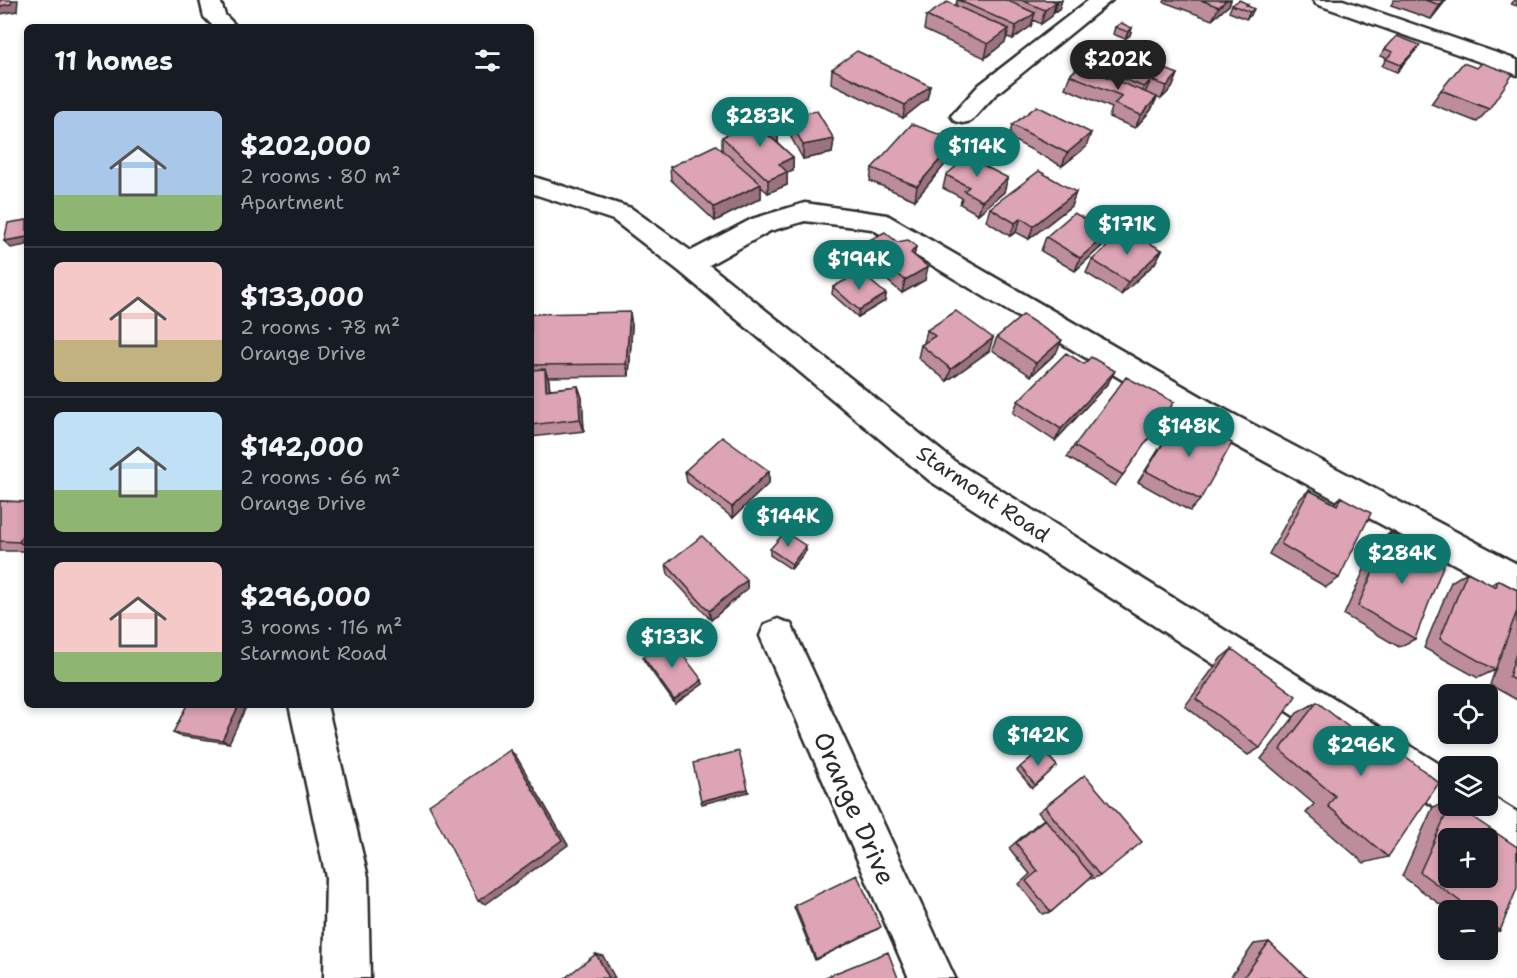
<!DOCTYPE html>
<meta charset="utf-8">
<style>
body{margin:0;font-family:"Shantell Sans",sans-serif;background:#20242c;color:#f1f3f6;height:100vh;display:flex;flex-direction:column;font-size:22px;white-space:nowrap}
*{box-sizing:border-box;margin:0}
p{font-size:20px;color:#9ea1a6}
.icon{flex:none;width:33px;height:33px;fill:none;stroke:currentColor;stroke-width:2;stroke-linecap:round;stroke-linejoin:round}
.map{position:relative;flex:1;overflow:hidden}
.sheet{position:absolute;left:24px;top:24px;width:510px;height:684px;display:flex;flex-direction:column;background:#171b24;border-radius:9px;box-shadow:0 3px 9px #0003}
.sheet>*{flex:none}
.fabs{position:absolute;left:1438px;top:684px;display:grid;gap:12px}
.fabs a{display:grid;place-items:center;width:60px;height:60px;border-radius:9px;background:#171b24;box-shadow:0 3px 9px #0003;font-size:30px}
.price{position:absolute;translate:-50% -51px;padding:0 14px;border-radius:21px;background:#0f766e;color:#fff;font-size:20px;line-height:39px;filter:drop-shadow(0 2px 3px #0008)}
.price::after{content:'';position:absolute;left:50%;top:36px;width:18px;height:14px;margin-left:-9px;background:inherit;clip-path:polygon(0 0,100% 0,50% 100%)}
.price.active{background:#222;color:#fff}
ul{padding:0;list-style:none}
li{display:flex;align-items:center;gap:18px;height:150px;padding:0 30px}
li+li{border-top:2px solid #363941}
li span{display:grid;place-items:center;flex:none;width:168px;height:120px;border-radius:9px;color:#555}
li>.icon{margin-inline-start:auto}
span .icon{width:72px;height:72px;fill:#fffc;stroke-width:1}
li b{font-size:26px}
h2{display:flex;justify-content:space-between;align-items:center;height:72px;padding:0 30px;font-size:26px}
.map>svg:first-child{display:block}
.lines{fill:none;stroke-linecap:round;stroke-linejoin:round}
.minor-casing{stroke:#2b2b2b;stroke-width:5}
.minor{fill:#fff;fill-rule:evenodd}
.wall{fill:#be8d9c;stroke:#2b2b2b;stroke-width:1.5}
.shaded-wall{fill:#9b737f;stroke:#2b2b2b;stroke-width:1.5}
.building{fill:#dda4b5;stroke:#2b2b2b;stroke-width:1.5;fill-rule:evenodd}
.labels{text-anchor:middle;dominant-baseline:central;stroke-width:6;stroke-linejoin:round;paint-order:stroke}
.street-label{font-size:21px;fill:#2b2b2b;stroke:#fff}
.near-street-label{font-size:26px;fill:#2b2b2b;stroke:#fff}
</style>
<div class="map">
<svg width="1517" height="978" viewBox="0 0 1517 978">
<rect width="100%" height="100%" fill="#fff"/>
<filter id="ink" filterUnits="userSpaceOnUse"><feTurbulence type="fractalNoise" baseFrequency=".0167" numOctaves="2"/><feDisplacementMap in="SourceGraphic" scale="12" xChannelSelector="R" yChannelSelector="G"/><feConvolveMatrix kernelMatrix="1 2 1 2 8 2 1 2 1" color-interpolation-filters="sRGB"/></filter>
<g filter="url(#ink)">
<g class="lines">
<defs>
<path id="minor" d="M200,0H220L225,15L237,27H214L204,17Z
M1089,0H1112L995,95L971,121L963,123L955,121L951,116L979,85Z
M1313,0H1343L1517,60V75L1316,4Z
M531,176L631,208L691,251L752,219L805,203L887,215L1216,405L1517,564V598L1194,423L872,229L805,221L770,231L709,265L954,461L1449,770V806H1488V794L1517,812V857L1488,842V838H1483L1455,820L1451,812L1435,807L930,481L679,271L613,220L531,193Z
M778,619L791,624L955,978H909L760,636L765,624Z
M289,705H327L368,877L370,978H324L326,877Z"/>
</defs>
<use href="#minor" class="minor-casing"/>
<use href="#minor" class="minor"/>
</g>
<path class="wall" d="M957,0H1062L1059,9L1054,12H1053L1052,16L1041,24L1033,20L1031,26L1013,39L1007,37L1005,42L985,58L924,30L926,16L956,5Z
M1165,0H1231L1229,5L1212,20L1164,2Z
M1394,0H1446L1431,19L1391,5Z
M1515,0H1517V6L1511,4Z
M1232,5L1247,6L1251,15L1246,19L1229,12Z
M1115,27L1132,28L1130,35L1125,39L1113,34Z
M1385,49L1415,51L1397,72L1382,66L1387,58L1380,56Z
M1114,54L1178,74L1172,88L1161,99L1157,98L1151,110L1135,128L1109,117L1112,108L1065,88L1070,75L1079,66L1081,62L1097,55Z
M832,69L930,86L927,99L903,118L831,83Z
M1441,90L1489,109L1477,122L1431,104Z
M788,116L834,139L832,153L803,159L787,130Z
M1012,125L1086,147L1062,166L1009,138Z
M778,129V143L793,157V171L787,173V185L768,193L761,187V198L715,221L671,180L670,167L722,150V137Z
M953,155L915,200L870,181L872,168Z
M946,175L1004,192L978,214L960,204L962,198L943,188Z
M1076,192L1071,206L1029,239L1016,232L1010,236L986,221L990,208Z
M1109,232L1103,245L1075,271L1041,251L1046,237Z
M897,242L916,247L914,256L925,280L902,293L860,257L862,244Z
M1162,250L1155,263L1121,295L1086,273L1092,260Z
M833,287L886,294L885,301L858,317L832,294Z
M531,314L632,325L629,376L548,377L549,381L550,389L578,386L582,398L584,431L531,437Z
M927,330L989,351L947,381L918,358L921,345L924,343Z
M997,337L1056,353L1031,376L992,350Z
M1108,383L1055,441L1013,413L1018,401Z
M1174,402L1115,486L1067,457L1074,446Z
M1180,416L1200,500L1190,511L1138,482Z
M685,471H769V483L733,518L687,482Z
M1309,490L1334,503L1341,497L1339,578L1326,587L1269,554L1298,501Z
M0,501L27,502V551H0Z
M1390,533L1415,639L1399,647L1344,615L1376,543Z
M770,549L806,551L791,569L770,555Z
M666,564L747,580V589L711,620L668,574Z
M1467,572L1491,585L1498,580L1517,590V700L1490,685L1495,670L1478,678L1424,648L1451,582Z
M1232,649L1260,748L1248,755L1185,706L1221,658Z
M643,657L703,684L675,704L644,661Z
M1317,702L1369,744L1383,738L1388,857L1364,863L1306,813L1314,804L1261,759L1297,713Z
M187,705L229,743L180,736L173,733Z
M1042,749L1057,766L1032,788L1017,770Z
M1085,775L1100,876L1091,879L1090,878L1051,912L1042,914L1019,884L1030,874L1009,848L1037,824L1044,819L1038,812Z
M1449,803V806H1456L1500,931L1488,932V910L1449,911L1402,876L1433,807Z
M795,905L878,929L815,960L794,907Z
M1269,942L1307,978H1230L1254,944Z"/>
<path class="shaded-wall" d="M12,0H18L17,11L0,14V6Z
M1058,0H1062L1059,9L1054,12Z
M1226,0H1231L1229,5L1212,20L1219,7Z
M1444,0H1446L1431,19L1440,5Z
M1056,2L1052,16L1041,24L1045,10Z
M1254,9L1251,15L1246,19L1250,12Z
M1035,13L1031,26L1013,39L1016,26Z
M1132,28L1130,35L1125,39L1128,32Z
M1009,29L1005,42L985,58L988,44Z
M1420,45L1415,51L1397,72L1401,65Z
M1178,74L1172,88L1161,99L1167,86Z
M1151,80L1145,93L1138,101L1144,87Z
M930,86L927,99L903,118L905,105Z
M1157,97L1151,110L1135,128L1141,115Z
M778,129V143L767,134Z
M1091,133L1086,147L1062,166L1067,153Z
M834,139L832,153L803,159V145Z
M956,141L953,155L915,200L917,186Z
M793,157V171L787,173V185L768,193V180L779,164Z
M1008,178L1004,192L978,214L982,201Z
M761,184V198L715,221L714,207Z
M1076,192L1071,206L1029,239L1033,226Z
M1021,218L1016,232L1010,236L1015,223Z
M1109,232L1103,245L1075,271L1080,258Z
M27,237V245L11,248L4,241Z
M916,247L913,260L911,253Z
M1162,250L1155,263L1121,295L1128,282Z
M928,267L925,280L902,293L905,280Z
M886,294L885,301L858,317L859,310Z
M630,312L632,325L629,376L626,364Z
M993,338L989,351L947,381L951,369Z
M1062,340L1056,353L1031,376L1036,363Z
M545,369L549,381L550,402L546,390Z
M1115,371L1108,383L1055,441L1061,429Z
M578,386L582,398L584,431L580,419Z
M769,471V483L733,518L732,507Z
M27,527V547L19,542Z
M806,546V551L791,569L792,564Z
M747,580V589L711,620L709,611Z
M702,680L703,684L675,704L674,700Z
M239,705H247L229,743L222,740Z
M510,750L516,756L568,845L486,904L478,901Z
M748,789L749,792L702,804L701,801Z
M596,954L603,956L615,978H609Z"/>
<path class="building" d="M0,0H12L11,4L0,6Z
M958,0H1006L1035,13L1016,26Z
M1021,0H1051L1056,2L1045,10Z
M1201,0H1226L1219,7Z
M1239,0L1248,4L1246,5L1254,9L1250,12L1232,5Z
M1425,0H1444L1440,5Z
M947,2L1009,29L988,44L926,16Z
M1121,23L1132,28L1128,32L1115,27Z
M1397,36L1420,45L1401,65L1386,59L1393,52L1385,49Z
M1104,49L1114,54L1118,50L1178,74L1167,86L1151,80L1144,87L1081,62L1091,52L1097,55Z
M857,51L930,86L905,105L832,69Z
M1463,63L1477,68L1482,63L1513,74L1489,109L1441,90Z
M1080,66L1157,97L1141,115L1114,104L1122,96L1070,75Z
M1037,106L1091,133L1067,153L1012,125Z
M817,111L834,139L803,145L788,116Z
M765,118L778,129L767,134L793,157L779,164L787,172L768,180L722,137Z
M912,124L956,141L917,186L872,168Z
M716,145L761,184L714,207L670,167Z
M967,157L1008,178L982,201L964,191L969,187L946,175Z
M1039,171L1076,192L1033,226L1021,218L1015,223L990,208Z
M1074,213L1109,232L1080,258L1046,237Z
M27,220V237L4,241L8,223Z
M1126,230L1162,250L1128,282L1092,260Z
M885,232L897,242L908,240L913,243L916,247L911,253L928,267L905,280L862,244Z
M860,272L886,294L859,310L833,287Z
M956,311L993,338L951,369L921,345L935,336L927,330Z
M630,312L626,364L531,365V314Z
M1023,315L1062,340L1036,363L997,337Z
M1066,353L1084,364L1091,357L1115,371L1061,429L1018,401Z
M545,369L546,390L578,386L580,419L531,425V370Z
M1126,377L1174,402L1123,475L1074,446Z
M1180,416L1232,443L1200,500L1146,471Z
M722,437L769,471L732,507L685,471Z
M1309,490L1337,505L1341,497L1371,513L1339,578L1281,544Z
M0,501L27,502V527L19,542L0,541Z
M785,532L806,546L792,564L770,549Z
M1390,533L1445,561L1415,639L1358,606Z
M702,536L747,580L709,611L666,564Z
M1467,572L1496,587L1498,580L1517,590V611L1495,670L1440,639Z
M670,638L702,680L674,700L643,657Z
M1232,649L1296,696L1260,748L1196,699Z
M1517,650V682L1509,677Z
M1317,702L1375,748L1383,738L1439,783L1388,857L1328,806L1335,796L1280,750Z
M187,705H239L222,740L173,733Z
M1042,749L1057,766L1035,785L1020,767Z
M510,750L562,840L478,901L429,805Z
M739,751L748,789L701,801L693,763Z
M1085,775L1142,842L1100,876L1045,807Z
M1450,806H1456L1517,847V888L1500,931L1488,922V910H1472L1420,872ZM1449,838H1488V878H1449Z
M1045,819L1092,876L1051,912L1026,881L1038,871L1016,843Z
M857,875L881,927L816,959L795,905Z
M1269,942L1307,978H1243Z
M888,952L898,978H823Z
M596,954L609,978H565Z"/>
</g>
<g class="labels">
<g class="street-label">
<text transform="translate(983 494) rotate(34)">Starmont Road</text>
</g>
<g class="near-street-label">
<text transform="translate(855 808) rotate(66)">Orange Drive</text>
</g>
</g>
</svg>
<div class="fabs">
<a><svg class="icon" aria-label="locate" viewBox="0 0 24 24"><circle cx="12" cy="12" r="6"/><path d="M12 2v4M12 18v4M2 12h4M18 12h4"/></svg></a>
<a><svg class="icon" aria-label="layers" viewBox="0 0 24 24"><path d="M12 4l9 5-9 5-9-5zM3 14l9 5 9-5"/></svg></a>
<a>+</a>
<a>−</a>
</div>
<b class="price active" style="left:1118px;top:91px">$202K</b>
<b class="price" style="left:760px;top:148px">$283K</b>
<b class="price" style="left:977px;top:178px">$114K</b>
<b class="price" style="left:1127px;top:256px">$171K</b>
<b class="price" style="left:859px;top:291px">$194K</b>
<b class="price" style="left:1189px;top:458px">$148K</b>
<b class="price" style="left:788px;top:548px">$144K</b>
<b class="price" style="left:1402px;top:585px">$284K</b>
<b class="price" style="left:672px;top:669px">$133K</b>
<b class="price" style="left:1038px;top:767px">$142K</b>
<b class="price" style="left:1361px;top:777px">$296K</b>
<section class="sheet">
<h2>11 homes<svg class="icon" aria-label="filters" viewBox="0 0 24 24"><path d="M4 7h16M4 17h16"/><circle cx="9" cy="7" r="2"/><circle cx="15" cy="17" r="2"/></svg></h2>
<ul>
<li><span style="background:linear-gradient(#a9c7e8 70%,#8fb573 0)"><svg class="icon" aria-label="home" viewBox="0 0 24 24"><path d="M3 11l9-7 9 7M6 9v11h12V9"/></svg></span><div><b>$202,000</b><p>2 rooms · 80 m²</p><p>Apartment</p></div></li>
<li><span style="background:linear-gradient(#f6c9c9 65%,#c2b280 0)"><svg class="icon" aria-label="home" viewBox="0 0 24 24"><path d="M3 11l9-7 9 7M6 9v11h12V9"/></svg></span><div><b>$133,000</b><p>2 rooms · 78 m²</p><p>Orange Drive</p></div></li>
<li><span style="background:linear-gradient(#bfe0f5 65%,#8fb573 0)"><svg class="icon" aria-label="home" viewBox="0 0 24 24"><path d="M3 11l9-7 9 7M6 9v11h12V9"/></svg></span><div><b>$142,000</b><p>2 rooms · 66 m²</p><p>Orange Drive</p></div></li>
<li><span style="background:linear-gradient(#f6c9c9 75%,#8fb573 0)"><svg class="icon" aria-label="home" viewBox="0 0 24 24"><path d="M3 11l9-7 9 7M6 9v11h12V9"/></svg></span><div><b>$296,000</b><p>3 rooms · 116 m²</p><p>Starmont Road</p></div></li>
</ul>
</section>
</div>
